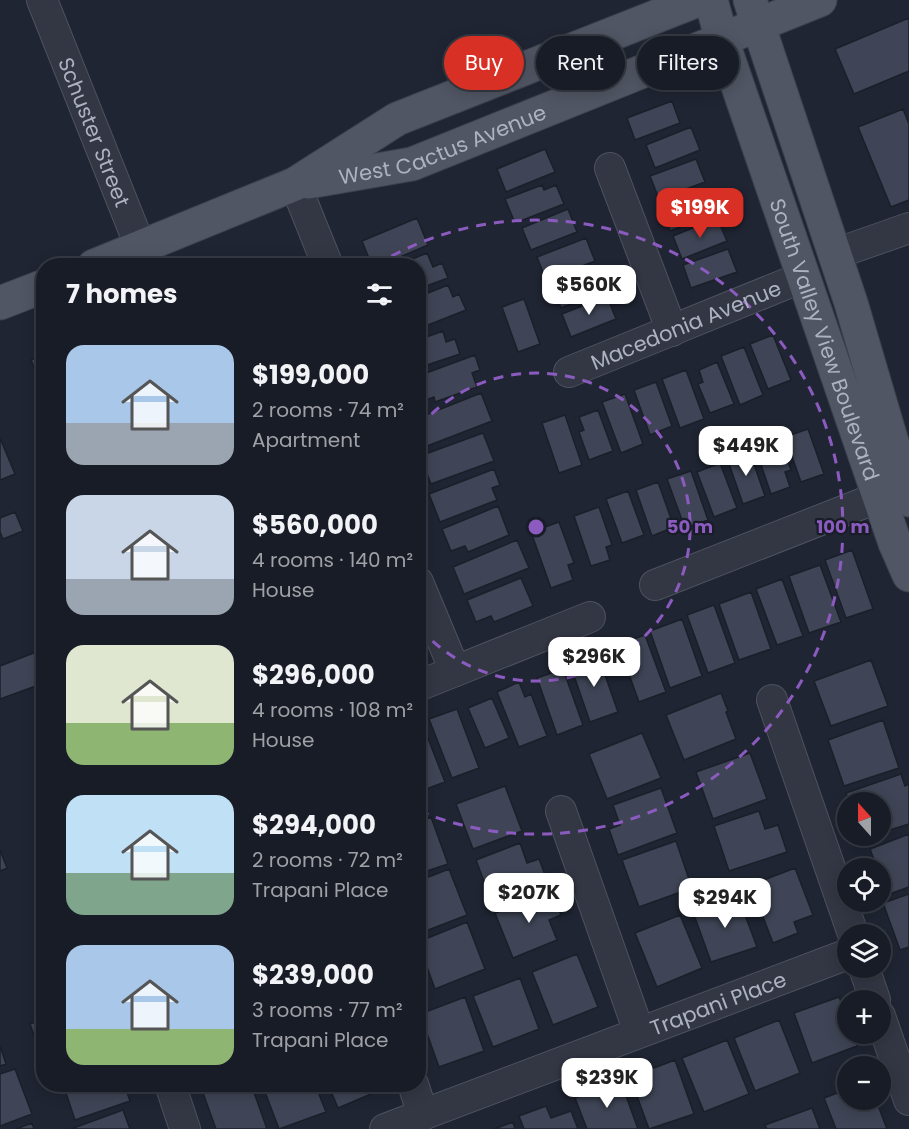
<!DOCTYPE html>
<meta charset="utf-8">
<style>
body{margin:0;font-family:Poppins,sans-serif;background:#21252e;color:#f1f3f6;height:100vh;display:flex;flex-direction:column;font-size:22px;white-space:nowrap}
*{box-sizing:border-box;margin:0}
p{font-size:20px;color:#9fa1a7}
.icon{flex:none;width:33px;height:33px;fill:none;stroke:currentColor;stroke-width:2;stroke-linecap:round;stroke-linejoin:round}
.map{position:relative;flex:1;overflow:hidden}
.details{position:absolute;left:36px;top:258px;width:390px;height:834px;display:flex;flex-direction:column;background:#181c26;border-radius:24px;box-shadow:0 3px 15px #0003,0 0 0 2px #363a43}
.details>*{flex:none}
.guide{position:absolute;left:444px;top:36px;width:375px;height:54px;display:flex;gap:12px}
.needle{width:39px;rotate:339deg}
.fabs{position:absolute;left:837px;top:792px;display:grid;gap:12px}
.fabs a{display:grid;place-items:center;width:54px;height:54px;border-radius:50%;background:#181c26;box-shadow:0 3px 15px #0003,0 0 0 2px #363a43;font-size:30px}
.price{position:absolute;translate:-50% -51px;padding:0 14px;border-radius:12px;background:#fff;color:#222;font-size:20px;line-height:39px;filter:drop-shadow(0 2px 3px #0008)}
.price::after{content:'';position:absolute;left:50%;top:36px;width:18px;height:14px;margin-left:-9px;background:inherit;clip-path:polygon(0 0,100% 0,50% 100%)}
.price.on{background:#d93025;color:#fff}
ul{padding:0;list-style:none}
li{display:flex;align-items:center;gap:18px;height:150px;padding:0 30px}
li span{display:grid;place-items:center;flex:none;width:168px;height:120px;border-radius:18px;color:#555}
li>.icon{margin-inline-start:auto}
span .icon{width:72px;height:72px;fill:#fffc;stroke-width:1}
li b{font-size:26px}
h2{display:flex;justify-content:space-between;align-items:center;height:72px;padding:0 30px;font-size:26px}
.pill{padding:0 21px;border-radius:27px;background:#181c26;box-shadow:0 3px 15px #0003,0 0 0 2px #363a43;font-size:21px;line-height:54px}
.pill.on{background:#d93025;color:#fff}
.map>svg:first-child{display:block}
.building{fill:#3f4556;stroke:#1b1f2a;stroke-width:1.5}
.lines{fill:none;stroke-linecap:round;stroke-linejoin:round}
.minor-casing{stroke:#4e525f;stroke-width:32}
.major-casing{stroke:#3d414d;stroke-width:35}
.minor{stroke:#333744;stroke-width:30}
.major{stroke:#515664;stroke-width:33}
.ring{fill:none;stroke:#8c5bc0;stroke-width:3;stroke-dasharray:10 8}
.labels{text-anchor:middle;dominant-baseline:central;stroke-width:4.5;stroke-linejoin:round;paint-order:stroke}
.street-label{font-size:21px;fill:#adb2c1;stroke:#191d28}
.centre{fill:#8c5bc0;stroke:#191d28;stroke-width:3}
.ring-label{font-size:18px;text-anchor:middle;font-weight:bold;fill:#8c5bc0;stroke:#191d28;stroke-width:4.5;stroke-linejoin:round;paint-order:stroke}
</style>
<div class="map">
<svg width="909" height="1129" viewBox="0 0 909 1129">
<rect width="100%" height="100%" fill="#202533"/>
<path class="building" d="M909,18V71L854,94L835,49Z
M672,101L680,123L635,140L627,118Z
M903,109L909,124V200L891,207L858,127Z
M691,127L700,150L655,168L646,145Z
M545,149L555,172L506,192L497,169Z
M696,159L705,182L659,199L650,176Z
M542,185L544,190L556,185L564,204L515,223L505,199Z
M710,188L719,211L670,231L661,208Z
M568,209L577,232L531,250L522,228Z
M417,218L428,245L379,266H372L362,241Z
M717,218L727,241L682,259L673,236Z
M586,238L595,261L546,280L537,257Z
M728,249L737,272L691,288L683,265Z
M427,253L433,267L442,263L448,278L418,289V266H395Z
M597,266L606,290L561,308L552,284Z
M448,285L453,297L459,294L466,310L418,329V297Z
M607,296L616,319L571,337L562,314Z
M524,299L540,344L518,352L502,307Z
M443,331L446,342L455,339L460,354L418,368V340Z
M773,335L791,380L768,389L750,344Z
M744,347L763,395L740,405L721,356Z
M44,355V391L31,360Z
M475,355L480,370L472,373L477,387L435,402L434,397L420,402L418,376Z
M717,362L734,404L710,413L698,384L703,382L699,370Z
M686,370L704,419L680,428L662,379Z
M656,382L672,426L650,435L634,390Z
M481,393L492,421L427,446L418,426V418Z
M625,394L643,444L621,453L602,402Z
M598,410L613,451L589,460L579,432L584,430L579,417Z
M565,415L582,465L559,473L542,423Z
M808,429L824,474L801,482L785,437Z
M483,433L494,461L431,484L420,456Z
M779,436L791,470L785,472L790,487L771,494L754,444Z
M0,438L15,474L0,480Z
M749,450L765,496L743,504L727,458Z
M720,463L737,508L714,517L697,472Z
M494,469L500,485L492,488L497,500L440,522L429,494Z
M691,471L708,520L685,528L667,479Z
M658,482L674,527L652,536L636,490Z
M628,491L644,535L622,543L606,499Z
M498,506L509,535L468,552L465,546L451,551L442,529Z
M599,507L612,545L606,547L610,560L591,566L574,516Z
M15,512L23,531L3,539L0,532V518Z
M559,522L574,563L568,565L573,580L551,588L531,532Z
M517,540L529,568L464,594L453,567Z
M852,550L873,609L846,618L825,560Z
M820,565L841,622L809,633L789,576Z
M521,578L533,606L494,622L491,616L476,622L467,600Z
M782,579L803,636L777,645L756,589Z
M751,592L771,649L739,660L719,604Z
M714,605L735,663L708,673L687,615Z
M682,619L702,676L670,688L650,631Z
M645,635L666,692L639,702L618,644Z
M44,649V683L0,699V666Z
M598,655L618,712L590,722L570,664Z
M871,660L888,706L831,726L814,681Z
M563,669L583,725L557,735L537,678Z
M519,682L525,697L531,694L547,736L519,747L497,692Z
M721,693L728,711L726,712L736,739L684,760L666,715Z
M492,698L509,738L485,748L468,708Z
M457,709L479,768L452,778L429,719Z
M883,720L899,768L844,786L828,740Z
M422,723L445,782L418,792V724Z
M642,733L661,778L607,799L589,754Z
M750,753L767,799L713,819L696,772Z
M901,774L905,786L909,784V824L880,833V802H850L846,793Z
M505,786L522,831L473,849L456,804Z
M661,788L677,833L618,855L609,829L620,825L613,805Z
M759,811L765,829L778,825L787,852L729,871L714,826Z
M431,817L448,864L418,874V822Z
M909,834V887L884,896L880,888V868H877L870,849Z
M676,841L692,888L639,907L622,860Z
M520,843L527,863L539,859L549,885L493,905L476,860Z
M0,850L7,868L0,871Z
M795,868L813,915L794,922L798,933L773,943L751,885Z
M449,869L467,915L418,934V881Z
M551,891L561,915L549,920L557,940L513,958L495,913Z
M909,894V947L900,950L883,903Z
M738,896L757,947L711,962L693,912Z
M680,915L702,968L657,987L635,933Z
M467,922L485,969L435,989L427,967L418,971V942Z
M577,954L598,1007L553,1025L532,972Z
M520,978L539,1029L493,1047L473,996Z
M465,997L484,1051L439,1067L420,1014Z
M839,997L848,1019V1034H853L857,1046L812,1063L794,1013Z
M44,1019V1062L30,1024Z
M779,1020L800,1073L755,1091L734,1038Z
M727,1040L749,1094L704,1112L682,1058Z
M0,1046L6,1064L0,1066Z
M675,1060L694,1114L649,1129L630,1077Z
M15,1069L32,1114L0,1126V1074Z
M621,1082L638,1129H587L575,1098Z
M63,1084H124L130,1101L75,1120Z
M225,1084H251L267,1129H216L203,1093Z
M262,1084H315L326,1112L279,1129Z
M328,1084H381L383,1089L338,1108Z
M848,1089V1100H876L887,1129H836L824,1098Z
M546,1106L551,1118L571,1111L578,1129H524L519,1116Z
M812,1108L820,1129H767L765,1125Z
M123,1110L130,1129H71Z
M513,1122L515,1129H494Z
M32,1123L34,1129H16Z"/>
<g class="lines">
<defs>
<g id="minor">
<path id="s1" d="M42,0L148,266"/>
<path d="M610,168L672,331"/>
<path d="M295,184L328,266"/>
<path d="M835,254L909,228"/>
<path id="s2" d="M569,372L803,277"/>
<path d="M418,582L455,671"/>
<path d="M655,585L879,497"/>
<path d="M418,686L590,617"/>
<path d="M772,700L853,934"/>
<path d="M561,811L639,1032"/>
<path d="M864,968L875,1000"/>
<path d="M880,1016L909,1100"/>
<path d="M170,1084L185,1129"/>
<path d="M413,1084L423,1115"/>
<path id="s3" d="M385,1129L848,954"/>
</g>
<g id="major">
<path id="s4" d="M711,0L722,40L895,543L909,575"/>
<path d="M750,0L851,303L909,500"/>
<path id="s5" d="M308,182L412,164L820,0"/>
<path d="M94,266L295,184L397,119L698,0"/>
<path d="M0,303L44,286"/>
</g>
</defs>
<use href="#minor" class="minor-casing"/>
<use href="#major" class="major-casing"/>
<use href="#minor" class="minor"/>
<use href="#major" class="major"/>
</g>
<g class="ring">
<path d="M419 427A154 154 0 1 1 419 627"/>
<path d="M376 265A307 307 0 1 1 419 811"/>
</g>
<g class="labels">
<g class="street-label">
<text stroke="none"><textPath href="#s1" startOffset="142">Schuster Street</textPath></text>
<text stroke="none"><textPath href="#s5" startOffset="140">West Cactus Avenue</textPath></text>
<text stroke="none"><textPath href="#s2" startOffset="126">Macedonia Avenue</textPath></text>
<text stroke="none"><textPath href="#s4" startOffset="358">South Valley View Boulevard</textPath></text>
<text stroke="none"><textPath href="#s3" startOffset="356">Trapani Place</textPath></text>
</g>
</g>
<circle cx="536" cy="527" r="9" class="centre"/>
<g class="ring-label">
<text x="690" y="533">50 m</text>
<text x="843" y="533">100 m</text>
</g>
</svg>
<div class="fabs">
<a><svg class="needle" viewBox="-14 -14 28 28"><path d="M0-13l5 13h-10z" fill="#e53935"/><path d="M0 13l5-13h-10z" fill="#9fa1a7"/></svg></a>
<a><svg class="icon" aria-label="locate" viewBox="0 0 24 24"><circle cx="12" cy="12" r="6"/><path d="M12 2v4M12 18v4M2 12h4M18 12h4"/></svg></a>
<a><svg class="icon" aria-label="layers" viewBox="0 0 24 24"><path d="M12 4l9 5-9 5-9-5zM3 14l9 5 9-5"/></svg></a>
<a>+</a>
<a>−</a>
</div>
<b class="price on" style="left:700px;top:239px">$199K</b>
<b class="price" style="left:589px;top:316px">$560K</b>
<b class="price" style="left:746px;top:477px">$449K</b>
<b class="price" style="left:594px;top:688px">$296K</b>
<b class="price" style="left:529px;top:924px">$207K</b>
<b class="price" style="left:725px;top:929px">$294K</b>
<b class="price" style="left:607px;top:1109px">$239K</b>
<div class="guide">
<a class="pill on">Buy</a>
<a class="pill">Rent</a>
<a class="pill">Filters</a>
</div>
<section class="details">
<h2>7 homes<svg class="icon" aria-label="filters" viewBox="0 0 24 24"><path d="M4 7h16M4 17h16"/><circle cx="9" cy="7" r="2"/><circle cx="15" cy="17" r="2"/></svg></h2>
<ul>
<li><span style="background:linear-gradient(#a9c7e8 65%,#9aa5b1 0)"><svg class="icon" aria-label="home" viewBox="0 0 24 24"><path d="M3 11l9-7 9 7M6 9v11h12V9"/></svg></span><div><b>$199,000</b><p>2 rooms · 74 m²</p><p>Apartment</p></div></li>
<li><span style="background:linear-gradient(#c9d6e8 70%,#9aa5b1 0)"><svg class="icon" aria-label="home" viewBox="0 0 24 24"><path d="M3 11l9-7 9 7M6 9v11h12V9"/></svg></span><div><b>$560,000</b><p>4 rooms · 140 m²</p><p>House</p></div></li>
<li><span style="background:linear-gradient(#dfe7d0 65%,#8fb573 0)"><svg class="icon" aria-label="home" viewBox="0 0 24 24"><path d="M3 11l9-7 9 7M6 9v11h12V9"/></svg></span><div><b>$296,000</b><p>4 rooms · 108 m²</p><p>House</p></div></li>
<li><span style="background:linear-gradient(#bfe0f5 65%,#7fa58c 0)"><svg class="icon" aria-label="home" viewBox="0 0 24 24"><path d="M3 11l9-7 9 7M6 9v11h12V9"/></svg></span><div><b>$294,000</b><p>2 rooms · 72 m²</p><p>Trapani Place</p></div></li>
<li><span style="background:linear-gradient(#a9c7e8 70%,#8fb573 0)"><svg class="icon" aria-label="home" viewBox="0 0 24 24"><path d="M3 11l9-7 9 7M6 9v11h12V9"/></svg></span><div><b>$239,000</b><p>3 rooms · 77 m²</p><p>Trapani Place</p></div></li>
</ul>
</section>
</div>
